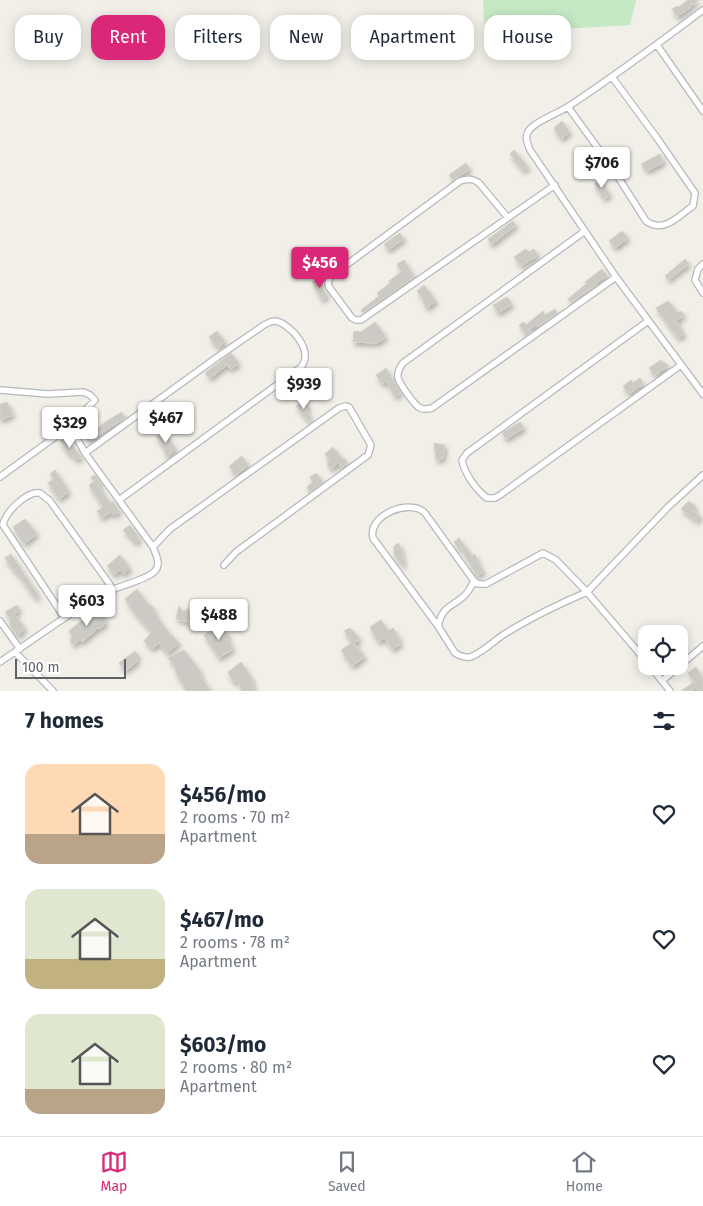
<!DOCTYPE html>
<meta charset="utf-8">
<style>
body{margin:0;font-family:"Fira Sans",sans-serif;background:#f2f2f3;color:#1f2937;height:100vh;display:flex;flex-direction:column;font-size:19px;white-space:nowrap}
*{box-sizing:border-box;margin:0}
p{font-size:16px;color:#747a83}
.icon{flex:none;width:28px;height:28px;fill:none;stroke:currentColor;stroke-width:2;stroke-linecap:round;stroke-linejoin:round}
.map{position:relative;height:691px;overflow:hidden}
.side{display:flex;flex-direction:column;background:#fff;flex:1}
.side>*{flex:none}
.guide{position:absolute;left:15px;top:15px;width:674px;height:45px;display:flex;gap:10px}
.tools{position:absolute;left:638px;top:625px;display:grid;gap:10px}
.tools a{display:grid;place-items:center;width:50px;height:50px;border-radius:10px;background:#fff;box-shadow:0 2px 12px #0003;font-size:25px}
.scale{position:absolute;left:15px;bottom:12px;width:111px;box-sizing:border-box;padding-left:5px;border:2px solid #5f6368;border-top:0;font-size:14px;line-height:18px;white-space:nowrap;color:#5f6368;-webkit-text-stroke:4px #fff;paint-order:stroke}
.price{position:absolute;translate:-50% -42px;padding:0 11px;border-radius:5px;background:#fff;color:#222;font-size:16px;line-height:32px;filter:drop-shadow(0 1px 2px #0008)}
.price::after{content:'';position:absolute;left:50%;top:30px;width:15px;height:11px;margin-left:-8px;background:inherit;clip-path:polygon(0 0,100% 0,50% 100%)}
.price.on{background:#db2777;color:#fff}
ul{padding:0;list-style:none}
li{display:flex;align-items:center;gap:15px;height:125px;padding:0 25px}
li span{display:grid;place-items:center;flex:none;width:140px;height:100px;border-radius:15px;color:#555}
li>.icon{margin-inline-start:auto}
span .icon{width:60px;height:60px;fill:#fffc;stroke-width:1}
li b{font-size:21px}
h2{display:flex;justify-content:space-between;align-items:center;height:60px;padding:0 25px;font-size:21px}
.pill{padding:0 18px;border-radius:15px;background:#fff;box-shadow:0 2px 12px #0003;font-size:18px;line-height:45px}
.pill.on{background:#db2777;color:#fff}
.tab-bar{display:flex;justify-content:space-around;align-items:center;height:70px;border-top:1px solid #e0e1e3;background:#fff;font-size:14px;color:#747a83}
.tab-bar a{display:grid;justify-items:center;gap:2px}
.tab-bar .on{color:#db2777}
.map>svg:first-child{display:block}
.green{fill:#c5e8c5}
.building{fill:#cccac5;stroke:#d6d1c6;filter:url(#shadow)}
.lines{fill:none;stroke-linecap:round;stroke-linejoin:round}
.minor-casing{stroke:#b5b8bc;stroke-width:8}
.minor{stroke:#fff;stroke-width:5.5}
</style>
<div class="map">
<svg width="703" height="691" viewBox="0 0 703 691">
<defs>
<filter id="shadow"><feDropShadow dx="2" dy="3.5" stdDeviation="2.5" flood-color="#0004"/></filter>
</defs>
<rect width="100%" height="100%" fill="#f1efe8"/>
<path class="green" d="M483,0H636L630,25L565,29L528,41L488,49L485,31Z"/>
<path class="building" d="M688,0H699L690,6L691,7L677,17L672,9L678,6L679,7Z
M562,121L570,132L561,139L554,128Z
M514,150L528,167L523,171L510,154Z
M660,154L664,162L647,171L641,164Z
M466,163L470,169L453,180L449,175Z
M600,179L610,195L604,199L594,184Z
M513,221L516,225L491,245L488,239Z
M622,231L628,238L615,248L609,241Z
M400,233L404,239L388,250L384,244Z
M526,249L529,252L534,249L538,255L521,266L514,257Z
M685,259L689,264L668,280L665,276Z
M404,260L414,277L363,313L361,310L379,296L377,293L390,283L389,281L401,272L397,264Z
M602,269L607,276L596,283L597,285L570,302L568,299L586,284L585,282Z
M318,279L327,296L322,300L312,282Z
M424,285L436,301L427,308L423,303L425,301L417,291Z
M507,297L512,304L498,313L493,305Z
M668,301L678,313L681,311L684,315L676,321L684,334L678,338L656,308Z
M555,309L557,313L538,327L536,325L529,329L531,332L527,335L519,325L524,322L526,325L543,311L545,315Z
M375,322L386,337L377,343L353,342L354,331L361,332Z
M217,331L225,342L218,348L209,337Z
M231,353L239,364L230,369L227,365L210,378L205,373Z
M661,360L668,366L655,375L649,368Z
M386,368L401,393L395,397L386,381L382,384L376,375Z
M640,378L643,384L630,393L629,391L627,392L623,386L631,380L633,383Z
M304,400L309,407L306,409L312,420L309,422L296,406Z
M7,402L13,415L0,420V404Z
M122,412L125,418L88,441L86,438L105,422Z
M520,422L524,428L506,439L502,433Z
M163,431L176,449L167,457L164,452L166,451L156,437Z
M65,437L68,442L82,457L75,460L72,454L70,455L67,452L60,441Z
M434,443L445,445L443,459L436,460Z
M333,447L342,459L344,458L348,463L341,468L338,463L331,469L327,464L330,461L325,454Z
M242,456L248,465L236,475L229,466Z
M55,470L69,492L59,499L48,483L54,479L50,474Z
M315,474H317L323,482L310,492L307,487L313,482L310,477Z
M95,475L101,483L98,485L110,503L113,501L120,512L113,515L111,512L102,518L97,511L103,507L89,485L94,482L91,477Z
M689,501L696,507L693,510L701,517L697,521L681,509Z
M25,519L37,534L24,544L13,527Z
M130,525L140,539L136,543L123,530Z
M459,538L472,556L475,554L478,561L477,562L484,571L477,576L460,547L458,548L454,542Z
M399,543L402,553L404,567L394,555V546Z
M11,554L39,596L35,598L16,571L15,572L5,558Z
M120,555L130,568L124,574L120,570L115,575L107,566Z
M137,589L148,604L152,606L157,617L172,637V635L179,643L167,653L159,643L154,648H151L144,641L152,632L137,616L125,599Z
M17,605L20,610L14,614L25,628L18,636L9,624L12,621L5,612Z
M179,606L183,612L188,609L196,624L190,626L188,622L176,619Z
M100,610L106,623L99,629L98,628L82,642L80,640L73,645L70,640L73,638L69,631L82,620Z
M381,620L388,631L393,628L400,640L399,641L401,644L392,649L385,638L378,642L370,627Z
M218,625L223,632L225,630L229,636L227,638L233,649L219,658L204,635Z
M350,628L360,639L354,643L365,657L352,666L341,650L352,643L344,631Z
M184,650L198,668L202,674L200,675L211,691H187L175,671L177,669L168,658Z
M135,651L139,656L136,658L138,661L125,671L119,663Z
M241,662L253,680H251L255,691H242L237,680L233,682L228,672Z
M696,667L703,679V689L699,691L696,687L691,691H681L694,682L688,673Z"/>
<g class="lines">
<defs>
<path id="minor" d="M703,10C659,43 615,76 569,106C559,113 538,120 530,129C524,135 527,143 530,150L616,277L703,394
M657,45L703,111
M568,107L613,169L646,221C664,234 678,216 693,206L695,193L657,138L612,77
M508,218L479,183C472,178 468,179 460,181L330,277L328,283L329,287L352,318L356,320H361L555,185
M585,231L403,363C400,367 397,373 398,378C400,384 414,405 420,408C424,410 428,409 432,408L616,277
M703,264L698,269L695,280L703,293
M648,321L467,453L462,460C464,473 477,491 487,498H495L500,495L681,365
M0,390L48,394L83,392L90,395L95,400L70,426L0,477
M85,453L216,358L264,325C268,323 270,321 275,321C290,323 316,352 300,368L119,500
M153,547L170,529L339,408L346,406L349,407L371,445L368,455L236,552L224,565
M64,617L3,525C5,512 27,491 40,493L50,501L113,589
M0,621L20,649
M438,626C443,605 451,608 464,596C469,592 471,586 474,581L425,513C410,498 367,515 373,538L438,626L455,653C460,656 465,658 470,657C481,654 496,639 506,633C532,617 559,604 587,592L556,560L543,553L486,584H478L474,581
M15,652L53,691
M646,661L587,592L668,507L703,475
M0,662C35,639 68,613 105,593C118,586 146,580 154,572C162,565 156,555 153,547L85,453L70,426
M650,666L670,691
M662,681L703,646"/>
</defs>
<use href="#minor" class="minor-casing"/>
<use href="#minor" class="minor"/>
</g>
</svg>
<div class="tools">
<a><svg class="icon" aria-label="locate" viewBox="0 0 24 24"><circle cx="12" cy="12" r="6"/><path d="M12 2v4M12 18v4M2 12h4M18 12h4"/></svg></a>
</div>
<div class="scale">100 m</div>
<b class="price" style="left:602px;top:189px">$706</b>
<b class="price on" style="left:320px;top:289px">$456</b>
<b class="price" style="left:304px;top:410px">$939</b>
<b class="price" style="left:166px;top:444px">$467</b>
<b class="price" style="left:70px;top:449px">$329</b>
<b class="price" style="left:87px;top:627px">$603</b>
<b class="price" style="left:219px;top:641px">$488</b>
<div class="guide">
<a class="pill">Buy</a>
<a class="pill on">Rent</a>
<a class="pill">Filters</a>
<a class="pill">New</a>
<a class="pill">Apartment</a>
<a class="pill">House</a>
</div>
</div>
<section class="side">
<h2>7 homes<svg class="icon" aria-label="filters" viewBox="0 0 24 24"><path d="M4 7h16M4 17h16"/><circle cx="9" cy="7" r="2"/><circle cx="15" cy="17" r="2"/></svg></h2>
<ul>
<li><span style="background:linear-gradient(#ffd9b3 70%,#b9a48a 0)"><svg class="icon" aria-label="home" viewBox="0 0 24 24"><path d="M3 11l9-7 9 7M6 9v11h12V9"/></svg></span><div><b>$456/mo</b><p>2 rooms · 70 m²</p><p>Apartment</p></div><svg class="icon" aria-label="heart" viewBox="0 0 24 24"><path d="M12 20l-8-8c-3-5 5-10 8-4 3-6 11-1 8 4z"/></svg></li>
<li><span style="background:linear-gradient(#dfe7d0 70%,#c2b280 0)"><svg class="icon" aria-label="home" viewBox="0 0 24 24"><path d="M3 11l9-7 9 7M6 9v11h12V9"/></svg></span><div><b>$467/mo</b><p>2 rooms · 78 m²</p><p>Apartment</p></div><svg class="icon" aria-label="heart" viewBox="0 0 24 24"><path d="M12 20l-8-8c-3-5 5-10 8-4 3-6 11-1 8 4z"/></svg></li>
<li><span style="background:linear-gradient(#dfe7d0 75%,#b9a48a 0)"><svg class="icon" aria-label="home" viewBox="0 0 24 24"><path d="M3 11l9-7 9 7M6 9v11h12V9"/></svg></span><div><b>$603/mo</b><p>2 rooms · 80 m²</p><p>Apartment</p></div><svg class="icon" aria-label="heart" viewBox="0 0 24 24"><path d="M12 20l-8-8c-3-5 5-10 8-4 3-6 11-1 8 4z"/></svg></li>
</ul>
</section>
<nav class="tab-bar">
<a class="on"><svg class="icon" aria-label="map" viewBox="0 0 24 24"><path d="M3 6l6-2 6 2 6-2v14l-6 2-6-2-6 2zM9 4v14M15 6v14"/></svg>Map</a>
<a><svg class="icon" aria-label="saved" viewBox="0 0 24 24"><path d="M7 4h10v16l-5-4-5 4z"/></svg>Saved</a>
<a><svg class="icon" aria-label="home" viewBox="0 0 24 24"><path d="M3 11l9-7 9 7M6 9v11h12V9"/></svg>Home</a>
</nav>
